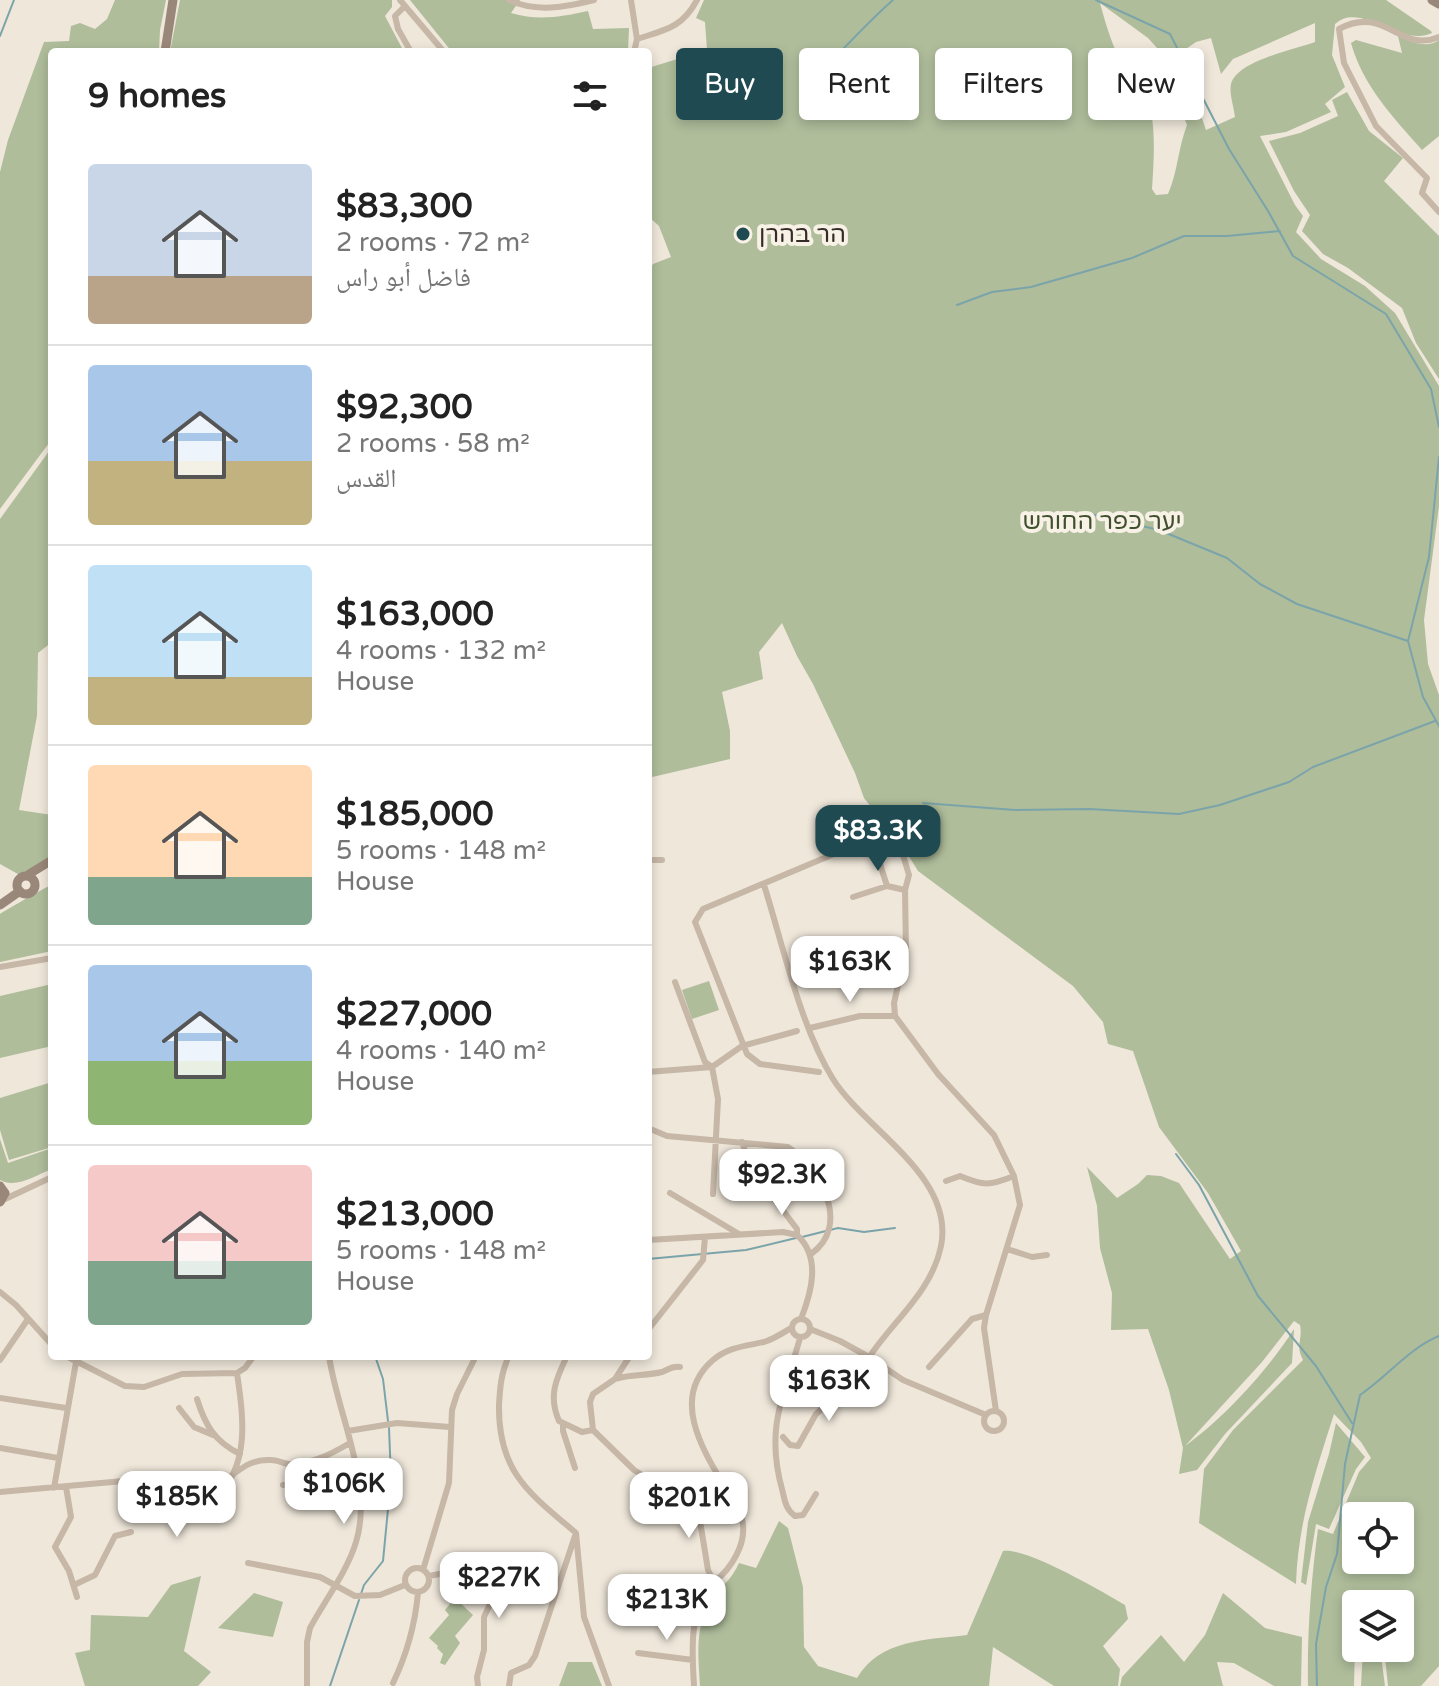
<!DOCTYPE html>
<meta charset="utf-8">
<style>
body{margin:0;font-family:"Varela Round","Noto Naskh Arabic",Heebo,sans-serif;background:#f6f6f6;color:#222;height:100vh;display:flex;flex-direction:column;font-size:30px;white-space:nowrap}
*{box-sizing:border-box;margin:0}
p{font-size:26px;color:#767676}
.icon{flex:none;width:44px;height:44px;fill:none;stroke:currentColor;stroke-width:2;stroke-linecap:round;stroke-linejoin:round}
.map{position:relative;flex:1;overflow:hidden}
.side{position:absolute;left:48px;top:48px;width:604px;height:1312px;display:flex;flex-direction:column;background:#fff;border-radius:8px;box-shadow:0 4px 12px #0003}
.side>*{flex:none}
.hud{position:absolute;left:676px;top:48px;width:642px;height:72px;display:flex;gap:16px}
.controls{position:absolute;left:1342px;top:1502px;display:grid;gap:16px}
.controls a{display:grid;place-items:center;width:72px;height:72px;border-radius:8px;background:#fff;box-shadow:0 4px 12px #0003;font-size:40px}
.price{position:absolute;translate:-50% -68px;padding:0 18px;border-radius:16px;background:#fff;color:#222;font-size:26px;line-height:52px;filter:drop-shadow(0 2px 4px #0008)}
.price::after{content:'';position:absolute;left:50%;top:48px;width:24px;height:18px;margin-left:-12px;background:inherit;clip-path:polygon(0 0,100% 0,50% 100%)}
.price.current{background:#204a51;color:#fff}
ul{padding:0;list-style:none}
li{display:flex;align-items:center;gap:24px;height:200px;padding:0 40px}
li+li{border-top:2px solid #e0e0e0}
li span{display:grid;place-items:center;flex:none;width:224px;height:160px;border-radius:8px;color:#555}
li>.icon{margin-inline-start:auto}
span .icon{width:96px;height:96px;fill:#fffc;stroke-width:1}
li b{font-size:34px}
h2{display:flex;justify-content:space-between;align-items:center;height:96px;padding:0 40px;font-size:34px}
.pill{padding:0 28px;border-radius:8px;background:#fff;box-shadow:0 4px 12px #0003;font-size:28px;line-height:72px}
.pill.current{background:#204a51;color:#fff}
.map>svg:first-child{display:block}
.green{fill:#afbd9b;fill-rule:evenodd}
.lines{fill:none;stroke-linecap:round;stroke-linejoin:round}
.stream{stroke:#7ba4aa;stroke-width:2}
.street{stroke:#c6b7a7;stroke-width:6}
.secondary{stroke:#998779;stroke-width:9}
.poi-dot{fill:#204a51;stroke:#f7f1e6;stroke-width:3}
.labels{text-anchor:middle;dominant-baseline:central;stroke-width:8;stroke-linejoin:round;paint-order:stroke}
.poi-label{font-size:24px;fill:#332c27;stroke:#f7f1e6;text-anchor:start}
.park-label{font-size:24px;fill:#404f2d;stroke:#f7f1e6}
</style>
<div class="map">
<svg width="1439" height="1686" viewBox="0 0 1439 1686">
<rect width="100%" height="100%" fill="#efe7da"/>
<path class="green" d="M115,0H166L160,30L159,52H52V439L0,509V172L8,140L44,42L69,41L71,26L80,23L95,29L107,19Z
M180,0H392V7L385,16L404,52H170Z
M410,0H520L511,13C538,21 560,17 588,11L593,29L629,28L628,52H452Z
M704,0H1386L1431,31L1432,33C1400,48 1361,0 1335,24L1332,55L1345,87L1325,104L1331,112L1286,132L1260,136L1295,205L1303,216L1296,232L1321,259L1365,286L1395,313L1439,386V506L1424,620L1428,664L1439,695V1666L1421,1686H1388L1384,1648H1400V1604H1379L1378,1600L1368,1604H1356L1354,1686H1308C1307,1633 1311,1581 1318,1529L1333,1534L1359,1472L1371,1458L1361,1442L1334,1414C1316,1471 1298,1521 1296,1584L1199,1523L1204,1469L1233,1430L1303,1360C1295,1345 1303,1339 1300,1325L1294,1321L1262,1362L1185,1446C1224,1418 1268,1370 1294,1329L1292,1363L1225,1434L1197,1470L1179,1474L1183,1448L1169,1390L1148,1329L1111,1330L1112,1293L1100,1248L1097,1206L1087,1167L1117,1198L1138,1184L1147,1175L1161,1176L1179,1183L1230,1259L1241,1251L1208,1193L1159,1127L1133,1051L1108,1044L1103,1022L1073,986L918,871L907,853L864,798L855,773L813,684L797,656L782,623L759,652L763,679L722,692L730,731V759L648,778V273L653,264L671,257L659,226L648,216V68L707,50L705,22L696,18ZM1100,3L1148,38L1157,48L1187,125C1178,148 1178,171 1168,194L1156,195L1152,189C1154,158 1157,120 1145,90C1140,78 1130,71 1122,61C1113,50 1104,18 1100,3ZM1315,23V42C1293,50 1237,61 1231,84C1229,94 1234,107 1235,117L1206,130L1180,53L1196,42L1211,38L1221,74L1233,59ZM1356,1516H1400V1560H1356Z
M1398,36C1411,42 1427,49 1439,40V136L1422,150C1393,117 1363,86 1351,43L1356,40L1402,53Z
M1347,92L1369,131L1403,158L1384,181L1439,236V379L1416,343L1402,308L1348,268L1323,254L1302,231L1310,215L1294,191L1269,141L1300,133L1338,116L1332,100Z
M52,447V642L38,653L37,716L19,810L52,815V857L25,878L0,864V519Z
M52,885V951L0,962V914C8,909 47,886 52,885Z
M709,981L719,1010L692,1019L682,990Z
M52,984V1046L0,1058V996Z
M52,1082V1147L9,1160L0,1130V1098Z
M0,1139L8,1163L52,1148V1169C36,1175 16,1189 0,1180Z
M1336,1423L1365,1457L1356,1469L1329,1529L1316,1524L1306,1585L1301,1582L1308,1522L1329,1454Z
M779,1521L788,1528L803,1587L804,1647L818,1666L857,1678C880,1639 927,1640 967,1635L1003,1551C1026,1547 1101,1591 1125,1605L1128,1619L1103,1646L1120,1669L1118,1686H1054L993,1647L989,1686H700C698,1652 694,1622 716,1594C726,1582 732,1578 739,1563L756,1568Z
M201,1576L184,1651L211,1672L198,1686H85L75,1653L90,1650L91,1615L148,1617L171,1585Z
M254,1593L283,1602L273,1637L218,1628Z
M1223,1593L1265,1628L1302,1637L1301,1686H1274L1234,1663L1217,1662L1223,1686H1120L1122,1677L1161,1635L1184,1662L1205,1635Z
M455,1598L473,1615L455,1636L460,1643L445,1665L440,1663L443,1654L437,1648L438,1646L429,1638L449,1615L445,1610Z
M1363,1648H1380L1385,1686H1361Z
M568,1662H592L602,1686H559Z"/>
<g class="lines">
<path class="stream" d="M1096,0L1170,34L1229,149L1268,211L1293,256L1386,314L1431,389L1439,427
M0,36L14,0
M804,89C834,60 861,28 893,0
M957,305L992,292L1031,287L1132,258L1184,236H1227L1280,231
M1439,457L1429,557L1408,641L1423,697L1439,726
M1086,513L1159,530L1227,558L1260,584L1297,604L1408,641
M923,803L1015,810L1089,809L1179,814L1220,805L1289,782L1313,767L1435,721
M1176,1154L1199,1185L1258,1296L1316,1366L1352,1423
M802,1237L838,1228L864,1232L895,1228
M648,1259L746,1250L796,1238
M375,1356L383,1379L388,1421
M361,1594L364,1585L383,1561L391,1478L389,1428
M330,1686L359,1600
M1317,1686L1316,1644L1326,1587L1337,1554L1345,1464L1360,1395C1388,1376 1408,1349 1439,1336"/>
<path class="street" d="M400,0L444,52
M509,0C536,13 566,7 594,0
M631,0L637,39L634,52
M404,7L395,16L398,29L411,52
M1439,37C1400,54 1385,4 1339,29L1344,63L1376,126L1427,178L1422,193L1439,212
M637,39C665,30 682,28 697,0
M648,860H662
M879,861L887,886
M764,885C783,945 800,1026 833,1079C865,1130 955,1176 941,1246C932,1291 894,1320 870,1356C862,1368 856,1382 850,1394L830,1402L816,1414L798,1446L790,1445L783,1437
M853,897L887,886L905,890
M0,967L52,958
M675,982L705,1062L712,1067L718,1099L713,1194
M810,1028L860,1016H895
M648,1072L712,1067L742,1046L797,1031
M819,1072L760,1064L747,1054L695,922L703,909L886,832L903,855L909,875L905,890L906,950L894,1003L895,1016L938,1074L994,1135L1014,1176L1020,1205L986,1315L984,1328L996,1411
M648,1128L667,1136L788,1147C820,1168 852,1225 811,1254
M742,1142L757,1185L775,1200L797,1229V1235
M946,1181L960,1176C984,1186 989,1186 1014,1176
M670,1193L739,1234
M3,1200L52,1177
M648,1240L783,1232L797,1235C821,1257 812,1291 801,1319
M1007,1249L1032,1257L1047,1255
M0,1292L16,1305L52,1345
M792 1328a9 9 0 1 1 18 0a9 9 0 1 1-18 0Z
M810,1329L840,1341L869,1357L903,1380L986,1415
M648,1330L703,1260L705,1237
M800,1338C784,1395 765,1428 782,1489C785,1500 785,1509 795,1516L803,1515L816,1494
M66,1356L125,1386L144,1387L182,1374L237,1373L245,1368L254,1356
M509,1356C501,1372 500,1388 499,1405C498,1472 529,1493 576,1533L584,1617L609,1686
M567,1356C556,1379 548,1396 559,1421L582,1432L593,1430L590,1402L593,1394L615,1379L630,1356
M0,1360L28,1319
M929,1367L972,1319L986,1315
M615,1379C631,1374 646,1376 662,1372C669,1369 672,1366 680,1367
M0,1398L66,1408
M197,1399C205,1425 215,1442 240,1454
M179,1408L194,1427L213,1435
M984 1421a10 10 0 1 1 20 0a10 10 0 1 1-20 0Z
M563,1424V1431L575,1468
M593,1430L634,1470L692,1505L700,1521L708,1570L714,1582C688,1615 692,1647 694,1686
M348,1431L397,1423L450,1427
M0,1448L58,1458
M231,1476C244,1466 254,1459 271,1460C278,1460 284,1464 290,1464C313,1464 331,1454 350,1443
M283,1485L359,1488
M66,1487L71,1517L55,1547L69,1571L77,1597
M54,1488L76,1362
M0,1492L146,1479L155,1481L165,1515L174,1524C187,1515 204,1507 216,1497C251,1465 243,1415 237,1373
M248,1563L320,1577L355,1596L380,1595L405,1585
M405 1580a12 12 0 1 1 24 0a12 12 0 1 1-24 0Z
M423,1570L449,1483L452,1410L457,1394L476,1356
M429,1576L460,1570
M714,1582C731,1569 748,1543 742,1519C740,1507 732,1497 725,1487C702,1449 670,1397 713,1360C728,1347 746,1346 764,1342C774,1339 783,1333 791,1328
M74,1585L95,1575L115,1536L131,1532
M638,1653L693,1660
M393,1683C407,1654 415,1625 418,1593
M307,1686V1642L310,1628C325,1600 347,1572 356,1542C374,1484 337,1413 329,1356
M478,1686L477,1677L484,1650V1617L491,1602V1582L487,1560
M509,1686L511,1673L529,1665L535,1656L575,1536"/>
<path class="secondary" d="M1432,0L1439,4
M165,52L173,0
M26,876L52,860
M17 885a9 9 0 1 1 18 0a9 9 0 1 1-18 0Z
M0,905L20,891
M0,1186L5,1193L0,1202"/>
</g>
<circle class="poi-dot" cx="743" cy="234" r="8"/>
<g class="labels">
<g class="poi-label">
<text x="759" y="234">הר בהרן</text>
</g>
<g class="park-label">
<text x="1102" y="521">יער כפר החורש</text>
</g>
</g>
</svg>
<div class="controls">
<a><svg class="icon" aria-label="locate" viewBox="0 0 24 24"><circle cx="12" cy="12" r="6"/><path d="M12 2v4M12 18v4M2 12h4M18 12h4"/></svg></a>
<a><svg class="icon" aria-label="layers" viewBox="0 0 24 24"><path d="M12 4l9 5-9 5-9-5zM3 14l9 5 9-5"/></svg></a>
</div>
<b class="price current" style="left:878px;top:873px">$83.3K</b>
<b class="price" style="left:850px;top:1004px">$163K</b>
<b class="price" style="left:782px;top:1217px">$92.3K</b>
<b class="price" style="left:829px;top:1423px">$163K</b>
<b class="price" style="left:344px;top:1526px">$106K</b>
<b class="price" style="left:177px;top:1539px">$185K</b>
<b class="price" style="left:689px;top:1540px">$201K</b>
<b class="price" style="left:499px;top:1620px">$227K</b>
<b class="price" style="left:667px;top:1642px">$213K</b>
<div class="hud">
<a class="pill current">Buy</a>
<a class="pill">Rent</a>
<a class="pill">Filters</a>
<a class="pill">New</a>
</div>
<section class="side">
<h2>9 homes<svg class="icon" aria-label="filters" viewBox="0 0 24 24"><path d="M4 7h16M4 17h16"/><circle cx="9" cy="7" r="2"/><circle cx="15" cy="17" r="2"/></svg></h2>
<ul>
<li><span style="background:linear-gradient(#c9d6e8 70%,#b9a48a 0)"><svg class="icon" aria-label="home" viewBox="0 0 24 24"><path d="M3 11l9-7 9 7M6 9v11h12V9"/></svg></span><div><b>$83,300</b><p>2 rooms · 72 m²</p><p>فاضل أبو راس</p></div></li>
<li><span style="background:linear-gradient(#a9c7e8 60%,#c2b280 0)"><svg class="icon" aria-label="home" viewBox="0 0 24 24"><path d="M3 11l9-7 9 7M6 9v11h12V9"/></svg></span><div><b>$92,300</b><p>2 rooms · 58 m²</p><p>القدس</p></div></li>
<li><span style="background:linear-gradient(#bfe0f5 70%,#c2b280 0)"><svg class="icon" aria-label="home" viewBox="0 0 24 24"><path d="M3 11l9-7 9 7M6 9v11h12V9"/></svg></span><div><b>$163,000</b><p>4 rooms · 132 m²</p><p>House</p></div></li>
<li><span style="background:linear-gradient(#ffd9b3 70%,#7fa58c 0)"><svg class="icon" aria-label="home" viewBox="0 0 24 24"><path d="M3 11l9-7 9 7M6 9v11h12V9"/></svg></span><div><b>$185,000</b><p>5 rooms · 148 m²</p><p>House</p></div></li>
<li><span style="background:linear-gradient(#a9c7e8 60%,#8fb573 0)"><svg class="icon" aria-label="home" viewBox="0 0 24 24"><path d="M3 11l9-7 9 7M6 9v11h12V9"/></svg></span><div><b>$227,000</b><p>4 rooms · 140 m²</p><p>House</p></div></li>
<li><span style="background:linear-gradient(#f6c9c9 60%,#7fa58c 0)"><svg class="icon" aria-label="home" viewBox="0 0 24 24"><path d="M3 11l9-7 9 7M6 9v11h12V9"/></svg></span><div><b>$213,000</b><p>5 rooms · 148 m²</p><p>House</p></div></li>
</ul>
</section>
</div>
